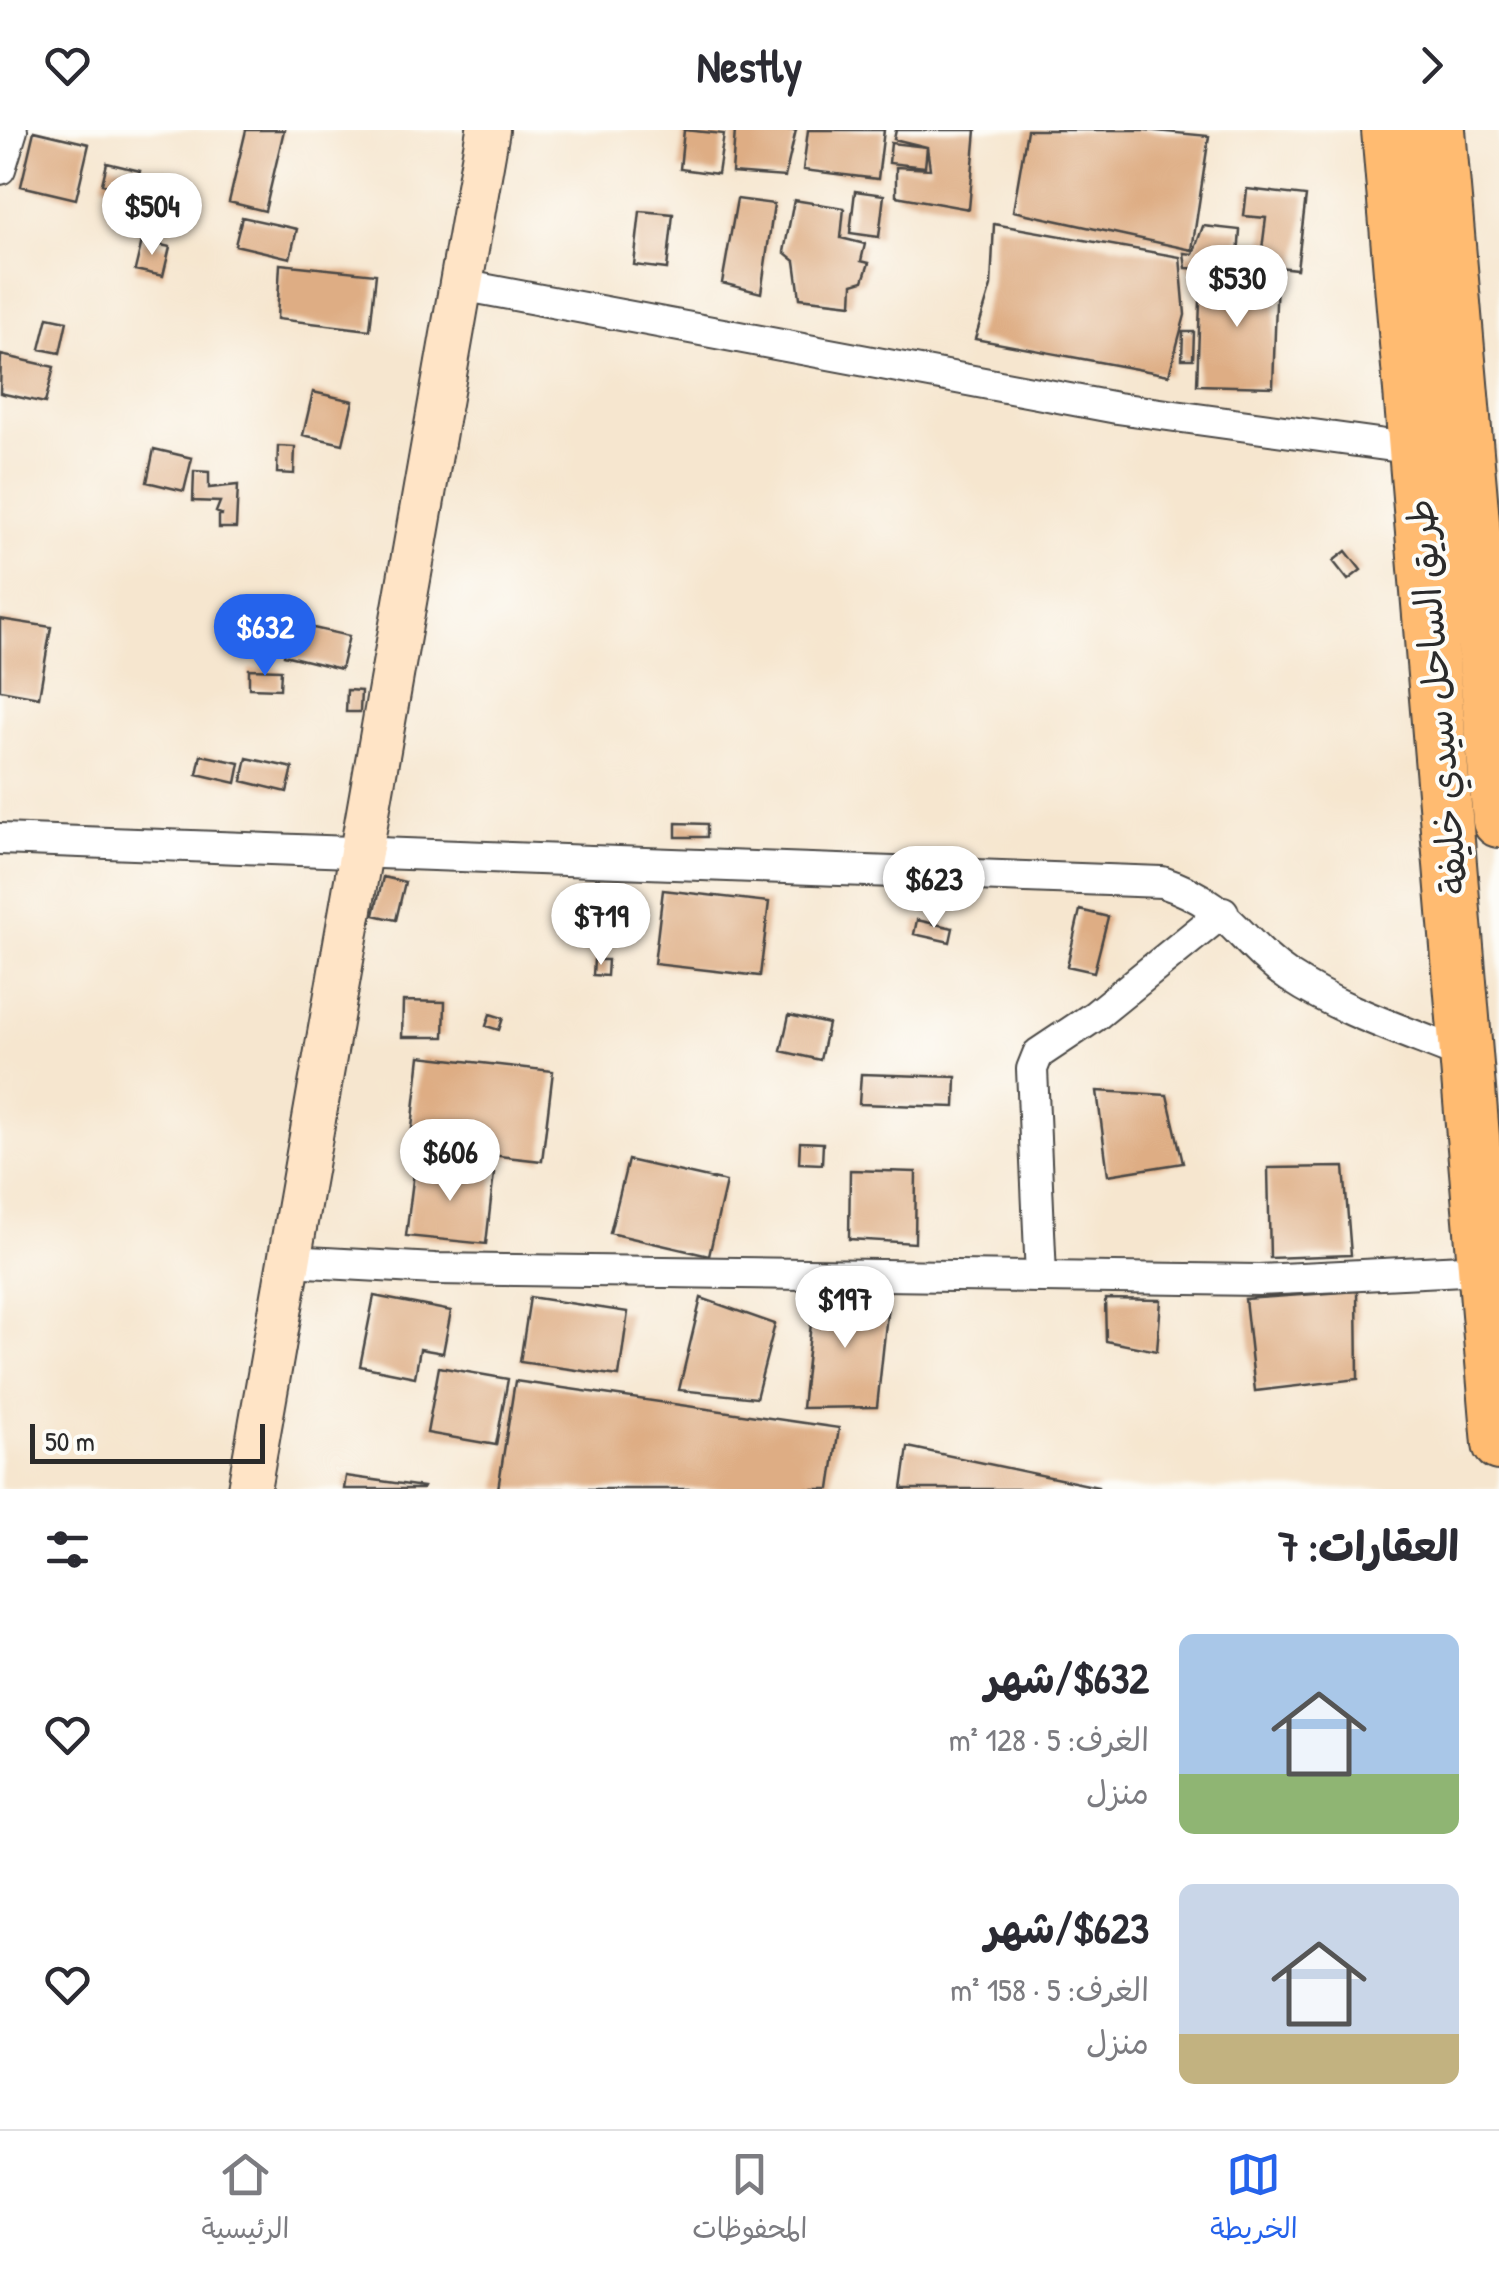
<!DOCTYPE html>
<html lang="ar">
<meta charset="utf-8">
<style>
body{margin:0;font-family:"Patrick Hand","Playpen Sans Arabic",sans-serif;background:#f2f2f3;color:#2b2b33;direction:rtl;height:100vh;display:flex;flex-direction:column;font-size:38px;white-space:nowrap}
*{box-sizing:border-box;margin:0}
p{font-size:32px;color:#7c7c81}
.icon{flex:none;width:55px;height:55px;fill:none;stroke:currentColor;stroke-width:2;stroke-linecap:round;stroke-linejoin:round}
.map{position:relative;height:1359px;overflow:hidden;direction:ltr}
.sheet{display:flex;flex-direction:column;background:#fff;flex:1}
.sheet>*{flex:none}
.scale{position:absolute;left:30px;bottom:25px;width:235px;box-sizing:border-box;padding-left:10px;border:5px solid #2b2b2b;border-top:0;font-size:28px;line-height:35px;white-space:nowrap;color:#2b2b2b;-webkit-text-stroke:8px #fdfcf7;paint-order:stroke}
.price{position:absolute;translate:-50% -85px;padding:0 22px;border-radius:35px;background:#fff;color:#222;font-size:32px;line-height:65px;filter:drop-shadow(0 2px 5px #0008)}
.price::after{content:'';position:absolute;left:50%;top:60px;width:30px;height:22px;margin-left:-15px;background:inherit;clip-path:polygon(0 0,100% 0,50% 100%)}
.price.on{background:#2563eb;color:#fff}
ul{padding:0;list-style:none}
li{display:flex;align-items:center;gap:30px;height:250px;padding:0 40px}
li span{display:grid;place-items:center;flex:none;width:280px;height:200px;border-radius:15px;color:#555}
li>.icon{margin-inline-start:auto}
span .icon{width:120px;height:120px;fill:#fffc;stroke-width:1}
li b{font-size:42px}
h2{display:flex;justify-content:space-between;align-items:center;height:120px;padding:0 40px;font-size:42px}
header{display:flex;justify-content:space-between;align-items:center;height:130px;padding:0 40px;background:#fff;font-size:45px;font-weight:700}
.tab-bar{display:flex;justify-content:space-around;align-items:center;height:140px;border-top:2px solid #e1e1e2;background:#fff;font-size:28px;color:#7c7c81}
.tab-bar a{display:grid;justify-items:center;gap:5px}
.tab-bar .on{color:#2563eb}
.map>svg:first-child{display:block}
.building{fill:#dead84}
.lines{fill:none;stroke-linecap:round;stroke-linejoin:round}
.street-casing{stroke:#494744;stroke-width:34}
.secondary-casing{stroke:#494744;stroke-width:46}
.highway-casing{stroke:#494744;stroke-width:56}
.street{stroke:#fff;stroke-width:30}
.secondary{stroke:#ffe4c6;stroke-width:42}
.highway{stroke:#ffbb71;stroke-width:52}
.labels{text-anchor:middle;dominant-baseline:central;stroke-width:8;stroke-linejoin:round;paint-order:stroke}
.street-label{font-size:38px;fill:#2b2b2b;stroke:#fdfcf7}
</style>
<header><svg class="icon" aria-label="forward" viewBox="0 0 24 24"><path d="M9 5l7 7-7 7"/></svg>Nestly<svg class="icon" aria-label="heart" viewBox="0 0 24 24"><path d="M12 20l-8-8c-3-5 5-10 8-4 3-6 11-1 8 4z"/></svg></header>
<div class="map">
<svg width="1499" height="1359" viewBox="0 0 1499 1359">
<rect width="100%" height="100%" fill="#fdfcf7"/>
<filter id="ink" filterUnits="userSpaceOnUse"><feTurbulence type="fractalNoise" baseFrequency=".01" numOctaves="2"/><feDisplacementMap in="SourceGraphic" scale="20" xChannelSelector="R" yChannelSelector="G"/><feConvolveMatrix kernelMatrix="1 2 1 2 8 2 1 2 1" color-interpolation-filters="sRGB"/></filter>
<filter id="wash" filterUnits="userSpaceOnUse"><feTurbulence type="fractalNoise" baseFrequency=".0048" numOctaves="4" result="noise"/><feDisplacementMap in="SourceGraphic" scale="40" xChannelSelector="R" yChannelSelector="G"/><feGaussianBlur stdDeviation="2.25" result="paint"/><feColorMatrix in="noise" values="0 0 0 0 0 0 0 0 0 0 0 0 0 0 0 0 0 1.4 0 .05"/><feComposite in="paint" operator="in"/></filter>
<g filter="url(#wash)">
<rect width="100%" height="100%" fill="#f6e6cf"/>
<g id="blocks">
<path class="building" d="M246,0H284L265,81L229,72Z
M684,0L724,4L718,44L680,39Z
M735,0H796L785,47L732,43Z
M808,0H884L878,49L803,40Z
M896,0H976L969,79L896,66V37L930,39L927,17L894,9Z
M1027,0H1145L1209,6L1192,120L1013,81Z
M34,1L89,14L76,69L21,56Z
M891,13L927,17L925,37L889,33Z
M107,33L140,41L135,61L102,54Z
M1247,59L1306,66L1297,139L1260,135L1266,88L1244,86Z
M855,61L884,65L879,107L850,103Z
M737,69L774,74L761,163L722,153Z
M794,70L844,78L841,108L865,114L861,131L869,133L863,151L853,154L852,174L800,168L795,131L784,122Z
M640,81L673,84L667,139L634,135Z
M242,87L297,99L290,128L235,115Z
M994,94L1180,127L1185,185L1169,245L975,209L991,156Z
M1203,96L1240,100L1237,140L1186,138L1184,123L1193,124Z
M142,111L170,117L163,146L135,140Z
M280,134L376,144L370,200L277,189Z
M1201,143L1277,145L1273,257L1197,255Z
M48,187L67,191L60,223L40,219Z
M1183,202H1194L1193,229H1182Z
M1,225L54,237L45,273L0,263Z
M313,262L353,271L343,314L303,305Z
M278,316L295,317L294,344L277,343Z
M154,319L192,328L184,361L147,352Z
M194,341L209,342V358L238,355L236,398H219V385H223L216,382L220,372L193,371Z
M1346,421L1361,440L1348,450L1333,431Z
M0,489L51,497L39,567L0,560Z
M291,493L349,506L341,539L284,525Z
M245,495L276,502L271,523L240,515Z
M249,539L281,540L280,559L249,558Z
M347,560L361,561L360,582H346Z
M201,625L240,633L236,653L197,644Z
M247,628L293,638L287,662L242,651Z
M676,693L707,694V707H676Z
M383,747L405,752L396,790L374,785Z
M663,760L769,772L760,846L654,834Z
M1080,780L1108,787L1094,842L1067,836Z
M917,790L953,798L950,812L914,804Z
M594,830H608L607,846L593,845Z
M403,871L445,872L444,907H402Z
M490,884L503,888L499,900L486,896Z
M789,885L828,894L820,930L781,921Z
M420,926L553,941L542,1031L410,1016Z
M861,944L956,947L955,977L859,974Z
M1097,961L1167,965L1183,1033L1108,1045Z
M800,1012L823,1013L822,1034L799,1033Z
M628,1030L726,1052L709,1126L610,1103Z
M415,1034L494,1043L486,1114L406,1106Z
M1344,1037L1351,1125L1270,1128L1268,1038Z
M850,1040L916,1042L915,1113L849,1109Z
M1357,1161L1358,1249L1255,1261L1245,1169Z
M814,1165H889L877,1277L802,1278Z
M374,1166L451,1181L443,1223L420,1219L415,1247L360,1236Z
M530,1167L628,1182L619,1246L520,1232Z
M701,1168L775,1194L756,1268L679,1260Z
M1105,1169L1161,1170L1157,1221L1106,1211Z
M439,1237L508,1249L496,1315L427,1303Z
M515,1251L839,1298L830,1359H498Z
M908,1317L1098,1357V1359H902Z
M346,1346L423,1357L422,1359H344Z"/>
</g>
</g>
<g filter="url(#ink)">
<use href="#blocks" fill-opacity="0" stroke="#494744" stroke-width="2.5"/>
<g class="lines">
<defs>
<path id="street" d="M0,39L12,0
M461,155L1117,278L1415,319
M0,709L1162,752C1232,775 1237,811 1290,847C1343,882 1408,902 1466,926
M289,1131L435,1139L1259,1150L1484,1139
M1041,1147L1032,939L1038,924L1095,886L1223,782"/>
<path id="secondary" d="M249,1359L488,0"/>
<path id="highway" d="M1388,0L1499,1314
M1439,0L1499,691"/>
</defs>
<use href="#street" class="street-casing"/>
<use href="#secondary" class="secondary-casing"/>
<use href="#highway" class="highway-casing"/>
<use href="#street" class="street"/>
<use href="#secondary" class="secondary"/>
<use href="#highway" class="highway"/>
</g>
</g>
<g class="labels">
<g class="street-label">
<text transform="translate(1436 567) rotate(-95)">طريق الساحل سيدي خليفة</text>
</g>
</g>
</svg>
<div class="scale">50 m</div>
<b class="price" style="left:152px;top:128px">$504</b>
<b class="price" style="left:1237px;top:200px">$530</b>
<b class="price on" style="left:265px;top:549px">$632</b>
<b class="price" style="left:934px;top:801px">$623</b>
<b class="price" style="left:601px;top:838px">$719</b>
<b class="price" style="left:450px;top:1074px">$606</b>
<b class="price" style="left:845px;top:1221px">$197</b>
</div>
<section class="sheet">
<h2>العقارات: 7<svg class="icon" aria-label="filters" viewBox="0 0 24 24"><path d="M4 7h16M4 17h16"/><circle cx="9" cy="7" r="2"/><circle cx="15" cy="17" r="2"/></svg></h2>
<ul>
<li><span style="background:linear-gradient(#a9c7e8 70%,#8fb573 0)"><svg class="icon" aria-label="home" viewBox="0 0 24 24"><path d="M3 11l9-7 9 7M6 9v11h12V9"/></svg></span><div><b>$632/شهر</b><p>الغرف: 5 · 128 m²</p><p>منزل</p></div><svg class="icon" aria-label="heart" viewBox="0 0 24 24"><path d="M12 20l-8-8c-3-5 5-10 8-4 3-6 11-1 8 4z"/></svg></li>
<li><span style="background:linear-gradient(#c9d6e8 75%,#c2b280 0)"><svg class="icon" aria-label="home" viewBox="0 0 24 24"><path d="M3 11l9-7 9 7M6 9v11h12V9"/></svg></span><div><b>$623/شهر</b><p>الغرف: 5 · 158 m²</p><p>منزل</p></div><svg class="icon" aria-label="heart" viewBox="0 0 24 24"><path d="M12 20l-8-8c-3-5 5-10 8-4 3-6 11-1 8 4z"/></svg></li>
</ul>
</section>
<nav class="tab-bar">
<a class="on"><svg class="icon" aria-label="map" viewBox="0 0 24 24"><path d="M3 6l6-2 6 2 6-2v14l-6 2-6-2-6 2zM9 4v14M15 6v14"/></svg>الخريطة</a>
<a><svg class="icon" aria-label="saved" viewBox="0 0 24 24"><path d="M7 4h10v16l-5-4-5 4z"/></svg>المحفوظات</a>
<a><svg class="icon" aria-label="home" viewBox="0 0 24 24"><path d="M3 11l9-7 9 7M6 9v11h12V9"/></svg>الرئيسية</a>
</nav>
